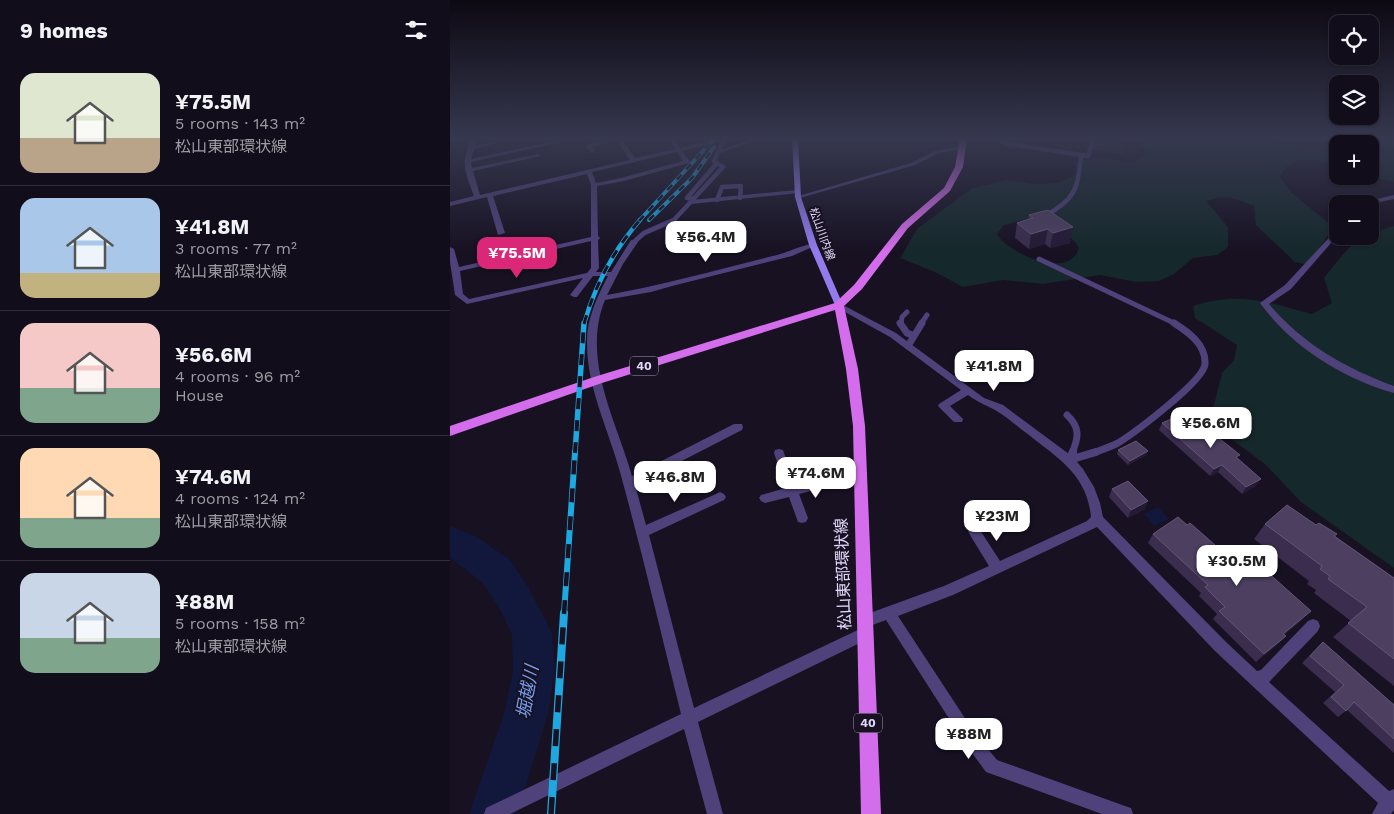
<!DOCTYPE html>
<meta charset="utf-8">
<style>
body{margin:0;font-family:"Work Sans","Noto Sans JP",sans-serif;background:#1e1b27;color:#f1f3f6;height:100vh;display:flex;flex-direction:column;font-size:19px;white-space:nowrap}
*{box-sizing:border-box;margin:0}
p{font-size:16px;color:#9c9ca2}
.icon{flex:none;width:28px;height:28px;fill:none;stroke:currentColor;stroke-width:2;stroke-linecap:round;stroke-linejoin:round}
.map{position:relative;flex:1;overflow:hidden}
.sheet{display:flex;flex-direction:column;background:#110d1a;width:450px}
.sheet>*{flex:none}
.fabs{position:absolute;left:879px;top:15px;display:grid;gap:10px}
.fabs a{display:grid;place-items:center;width:50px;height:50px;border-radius:10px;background:#110d1a;box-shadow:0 1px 4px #0004,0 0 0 1px #302d39;font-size:25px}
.price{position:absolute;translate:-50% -42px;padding:0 11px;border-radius:10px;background:#fff;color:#222;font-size:16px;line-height:32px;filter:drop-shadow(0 1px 2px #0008)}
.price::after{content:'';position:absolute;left:50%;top:30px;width:15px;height:11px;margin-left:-8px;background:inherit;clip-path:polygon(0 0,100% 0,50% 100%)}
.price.on{background:#db2777;color:#fff}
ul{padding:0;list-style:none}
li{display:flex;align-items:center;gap:15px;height:125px;padding:0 20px}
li+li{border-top:1px solid #302d39}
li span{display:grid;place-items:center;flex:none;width:140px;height:100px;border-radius:15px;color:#555}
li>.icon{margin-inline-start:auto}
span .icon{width:60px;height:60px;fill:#fffc;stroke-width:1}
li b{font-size:21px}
h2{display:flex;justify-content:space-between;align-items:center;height:60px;padding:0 20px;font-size:21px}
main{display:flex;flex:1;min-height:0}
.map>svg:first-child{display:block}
.green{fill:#15282b;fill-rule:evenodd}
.water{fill:#11183c}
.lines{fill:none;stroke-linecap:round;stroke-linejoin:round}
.river{fill:#11183c;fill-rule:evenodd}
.lane-far3{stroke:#4f427b;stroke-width:4.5}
.lane-far2{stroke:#4f427b;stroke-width:5}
.lane-far1{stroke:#4f427b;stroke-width:7}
.lane{stroke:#4f427b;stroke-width:8}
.street{fill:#4f427b;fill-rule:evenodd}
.secondary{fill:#937bed;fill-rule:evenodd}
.primary{fill:#d46deb;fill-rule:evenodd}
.rail-far4-casing{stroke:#1ea8df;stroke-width:4}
.rail-far3-casing{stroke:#1ea8df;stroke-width:4.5}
.rail-far2-casing{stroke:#1ea8df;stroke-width:5.5}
.rail-far1-casing{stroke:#1ea8df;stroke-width:6}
.rail-casing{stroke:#1ea8df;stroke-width:8}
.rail-far4{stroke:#171122;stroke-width:2.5;stroke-dasharray:7;stroke-linecap:butt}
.rail-far3{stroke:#171122;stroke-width:3;stroke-dasharray:9;stroke-linecap:butt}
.rail-far2{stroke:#171122;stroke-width:4;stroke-dasharray:11;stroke-linecap:butt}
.rail-far1{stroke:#171122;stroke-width:4.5;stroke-dasharray:14;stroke-linecap:butt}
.rail{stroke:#171122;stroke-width:5.5;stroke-dasharray:17;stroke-linecap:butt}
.wall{fill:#3a2d4e}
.shaded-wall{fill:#241a35}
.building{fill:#4c3f60;stroke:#635778}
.labels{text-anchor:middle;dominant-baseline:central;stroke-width:4;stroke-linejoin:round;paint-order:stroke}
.far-street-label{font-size:11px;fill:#e2d8fa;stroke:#171122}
.shield{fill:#171122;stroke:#a59cb9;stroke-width:1}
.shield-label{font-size:12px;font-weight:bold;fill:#e2d8fa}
.near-street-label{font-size:16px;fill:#e2d8fa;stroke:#171122}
.near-water-label{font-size:18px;font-style:italic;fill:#739dec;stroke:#171122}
</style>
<main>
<section class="sheet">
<h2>9 homes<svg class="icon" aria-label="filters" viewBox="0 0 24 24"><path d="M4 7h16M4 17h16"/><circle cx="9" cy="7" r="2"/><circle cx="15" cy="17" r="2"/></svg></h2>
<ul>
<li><span style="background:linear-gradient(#dfe7d0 65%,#b9a48a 0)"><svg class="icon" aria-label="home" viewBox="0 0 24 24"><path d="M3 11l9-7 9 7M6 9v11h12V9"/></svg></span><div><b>¥75.5M</b><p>5 rooms · 143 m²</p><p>松山東部環状線</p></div></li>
<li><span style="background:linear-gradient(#a9c7e8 75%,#c2b280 0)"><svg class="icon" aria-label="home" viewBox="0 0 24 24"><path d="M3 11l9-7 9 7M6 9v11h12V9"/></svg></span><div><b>¥41.8M</b><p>3 rooms · 77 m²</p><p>松山東部環状線</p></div></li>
<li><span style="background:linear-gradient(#f6c9c9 65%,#7fa58c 0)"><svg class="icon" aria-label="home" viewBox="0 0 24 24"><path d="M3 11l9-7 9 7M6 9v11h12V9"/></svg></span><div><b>¥56.6M</b><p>4 rooms · 96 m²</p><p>House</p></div></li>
<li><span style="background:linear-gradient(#ffd9b3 70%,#7fa58c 0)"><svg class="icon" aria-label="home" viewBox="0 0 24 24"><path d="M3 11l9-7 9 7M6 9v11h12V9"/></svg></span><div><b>¥74.6M</b><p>4 rooms · 124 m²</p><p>松山東部環状線</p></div></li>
<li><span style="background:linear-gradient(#c9d6e8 65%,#7fa58c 0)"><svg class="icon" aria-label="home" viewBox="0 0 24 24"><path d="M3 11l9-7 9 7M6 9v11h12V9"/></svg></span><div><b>¥88M</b><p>5 rooms · 158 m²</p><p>松山東部環状線</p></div></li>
</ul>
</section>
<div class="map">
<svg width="944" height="814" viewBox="0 0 944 814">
<rect width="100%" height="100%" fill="#171122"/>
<path class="green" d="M644,138H673L675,155L643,150Z
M682,138H815L829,144L859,147L877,146L896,138H944V182L920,176V144H888L887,166C867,160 841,152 830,177L841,192L883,227L859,265L845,262L806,225L804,206C785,198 776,194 756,201L778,227V247L767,255L743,258L724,274L709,281L686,282L650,275L593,284L553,280L513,287L487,273L450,258L467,229L522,188L556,180L585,184L608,183L633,172L625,165L628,161C636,160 644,158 652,158C666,158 688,168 696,152L691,145ZM581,218C599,225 619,230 629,248C620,281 557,253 547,234L554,225Z
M944,226V568L851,502L816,465L780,438L762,413L772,373L784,360L787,345L745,318L743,306C789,291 817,302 862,314L882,303L874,278C884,266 904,236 920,236V233Z"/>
<path class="water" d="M708,507L719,519L704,526L694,514Z"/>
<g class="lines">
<path class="river" d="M0,526L27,537L59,559L77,585L102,633L105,671L98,714L67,814H19L54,714L63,671L62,635L51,611L33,583L0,558Z"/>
<path class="lane-far3" d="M540,138L560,144L638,156L644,138
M244,199L237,198L267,163
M267,200L272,187L291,186L290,198
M594,217C626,197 627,192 631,155
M223,221L273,167L264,161L274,140"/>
<path class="lane-far2" d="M184,242L194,233L224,220
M589,259L726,324
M451,324L452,317L457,312
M471,324L477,315"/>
<path class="lane-far1" d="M450,323L457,333L464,336
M458,346L472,323
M617,415C630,427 629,437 622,453
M643,453C651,450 660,447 668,443C684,433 754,381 755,364C756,344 738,332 724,323"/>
<path class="lane" d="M619,460L646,452
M619,460L623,452"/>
<path class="street" d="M20,138H26L25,146L56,138L59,140L24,149L21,159L109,140L112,142L21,162L22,168L88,154L91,156L23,171L30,195L180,160L167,141L142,146L145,151L142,153L136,147L140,143L171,138L185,158L225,149L218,138H223L230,148L270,138H281L232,151L240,162L239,163L174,181L147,186L148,236L150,238L148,240L149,268L146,272H161L181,240L188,242L173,264L157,295C214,285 270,269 327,255C336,253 360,241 367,245L342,256L222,286L201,292L155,300C131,359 166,420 182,476L284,424H292L293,427L292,430L185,485L196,525L266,494L270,492L274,494L276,497L274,500L199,535L244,708L412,628L409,627L407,622L409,617L494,586L539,566L520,535L518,531L520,527L524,526L528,527L550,561L637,521L641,517C637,475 609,459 579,435C568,427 557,417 545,410C536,405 527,402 518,395L500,406L513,419L512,422H504L488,406L489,404L511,390L440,337L386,307V303H389L446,333L534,398L553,405L623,457L633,469L644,487L650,503L653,517L775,641L807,671L811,670L858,621L863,619L868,621L870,626L868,631L819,682L939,791L944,789V810L941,814H922L928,803L765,651L647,527L503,595L448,616L524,732L547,760L675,806L681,808L683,814H652L536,772L514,742L436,620L417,627L420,628L422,633L420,638L248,722L273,814H257L234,729L60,814H34L36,808L231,714C211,633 192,552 170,472C159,431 137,388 137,344C136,320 147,297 158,276H143L127,297H124L120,295L133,278L17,304L5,295L0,262V247L4,249L9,267L141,237V185L137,174L43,196L55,233L48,235L37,197L0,206V202L24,196C20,185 13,170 15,158C17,151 19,145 20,138ZM227,152L233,161L171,178L146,183L142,172ZM141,241V268L137,273L19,299L13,294L10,271Z
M304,138H313L270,153L265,152Z
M512,146L514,147V149L489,153L465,165L350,198L345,197L461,163L485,151Z
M347,190L349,191V193L241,204L238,202L241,200Z
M944,195V199L920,204H906Z
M888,228V235L841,289L819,304C853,344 895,368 944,386V393C892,378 842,347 810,303L835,285Z
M329,449L333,450L334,453L346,486L410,470L414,471L416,474L414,477L410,478L349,494L358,518L356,522L352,523L348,522L339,497L315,503L311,501L309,498L311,495L336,488L324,453L325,450Z"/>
<path class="secondary" d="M342,138H348L351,197L367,245L393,305L392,307H389L385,305L359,245L345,197Z"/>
<path class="primary" d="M510,138H517L513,167L500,191L458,228L412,289L394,306L408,369L415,426L431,814H411L403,426L396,369L385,310L152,383L0,436V426L144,377L385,303L404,285L452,224L494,188L505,167Z"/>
<defs>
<path id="rail-far4" d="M199,220L242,178L264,147
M189,221L265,138"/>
<path id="rail-far3" d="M134,324C145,285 163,251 190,220"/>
<path id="rail-far2" d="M125,453L134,323"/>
<path id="rail-far1" d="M114,614L125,452"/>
<path id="rail" d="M101,814L114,613"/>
</defs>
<use href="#rail-far4" class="rail-far4-casing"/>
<use href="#rail-far3" class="rail-far3-casing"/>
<use href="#rail-far2" class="rail-far2-casing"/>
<use href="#rail-far1" class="rail-far1-casing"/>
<use href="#rail" class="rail-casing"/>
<use href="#rail-far4" class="rail-far4"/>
<use href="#rail-far3" class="rail-far3"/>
<use href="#rail-far2" class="rail-far2"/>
<use href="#rail-far1" class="rail-far1"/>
<use href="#rail" class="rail"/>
</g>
<path class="wall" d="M567,138H592L591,142Z
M579,215L620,243L600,248L595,244L579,249L565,238L567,223L578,219Z
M712,423L755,434L788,459L806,486L792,494L768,472L760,476L709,430Z
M668,450L696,455L678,465L667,454Z
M662,489L695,509L678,518L659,497Z
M815,524L866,525L885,536L944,578V686L883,637L901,621L864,593L866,590L857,584L859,581L804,539Z
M703,534L770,556L853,619L834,635L828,644L806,662L763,619L767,614L749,596L751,593L698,543Z
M873,642L944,705V753L897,710L888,717L873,703L885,692L852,663Z"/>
<path class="shaded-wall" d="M623,227L620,243L600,248L603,233Z
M598,229L595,244L579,249L581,234Z
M698,451L696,455L678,465L680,461Z
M772,465L768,472L760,476L764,469Z
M811,479L806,486L792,494L796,487Z
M698,501L695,509L678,518L681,510Z
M861,611L853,619L825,642L833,634Z
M836,636L828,644L806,662L814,654Z"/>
<path class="building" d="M598,210L623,227L603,233L598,229L581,234L567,223L583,218L579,215Z
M733,414L755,434L760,431L790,455L786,457L811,479L796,487L772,465L764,469L712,423Z
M686,441L698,451L680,461L668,450Z
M678,481L698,501L681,510L662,489Z
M837,505L866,525L869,523L887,534L884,536L944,578V659L898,623L917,607L878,579L880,576L870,569L872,566L815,524Z
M728,517L737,525L740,523L773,552L769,555L793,569L806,562L861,611L833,634L836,636L814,654L769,611L775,607L755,587L758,585L703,534Z
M873,642L944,705V739L904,702L896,711L881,697L894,685L860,656Z"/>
<linearGradient id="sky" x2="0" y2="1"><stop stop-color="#0d0913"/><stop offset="0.55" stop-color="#36384f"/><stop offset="1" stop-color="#36384f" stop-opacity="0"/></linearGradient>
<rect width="944" height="252" fill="url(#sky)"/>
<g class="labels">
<g class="far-street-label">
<text transform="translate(372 234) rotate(70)">松山川内線</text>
</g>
<g class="shield">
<rect x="180" y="356.5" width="28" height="19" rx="4"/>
<rect x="404" y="713.5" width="28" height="19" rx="4"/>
</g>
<g class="shield-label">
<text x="194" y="366">40</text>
<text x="418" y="723">40</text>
</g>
<g class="near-street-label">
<text transform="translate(393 574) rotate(-92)">松山東部環状線</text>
</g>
<g class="near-water-label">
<text transform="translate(77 692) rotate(-80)">堀越川</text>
</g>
</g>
</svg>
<div class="fabs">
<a><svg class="icon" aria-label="locate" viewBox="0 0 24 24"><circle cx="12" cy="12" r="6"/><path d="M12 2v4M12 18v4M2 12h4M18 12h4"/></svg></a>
<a><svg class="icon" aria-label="layers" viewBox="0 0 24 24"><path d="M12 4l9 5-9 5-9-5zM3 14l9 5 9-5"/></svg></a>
<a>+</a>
<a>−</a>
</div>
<b class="price" style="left:256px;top:263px">¥56.4M</b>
<b class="price on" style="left:67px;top:279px">¥75.5M</b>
<b class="price" style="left:544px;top:392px">¥41.8M</b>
<b class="price" style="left:761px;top:449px">¥56.6M</b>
<b class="price" style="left:366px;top:499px">¥74.6M</b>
<b class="price" style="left:225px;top:503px">¥46.8M</b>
<b class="price" style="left:547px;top:542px">¥23M</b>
<b class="price" style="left:787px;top:587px">¥30.5M</b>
<b class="price" style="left:519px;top:760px">¥88M</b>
</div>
</main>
